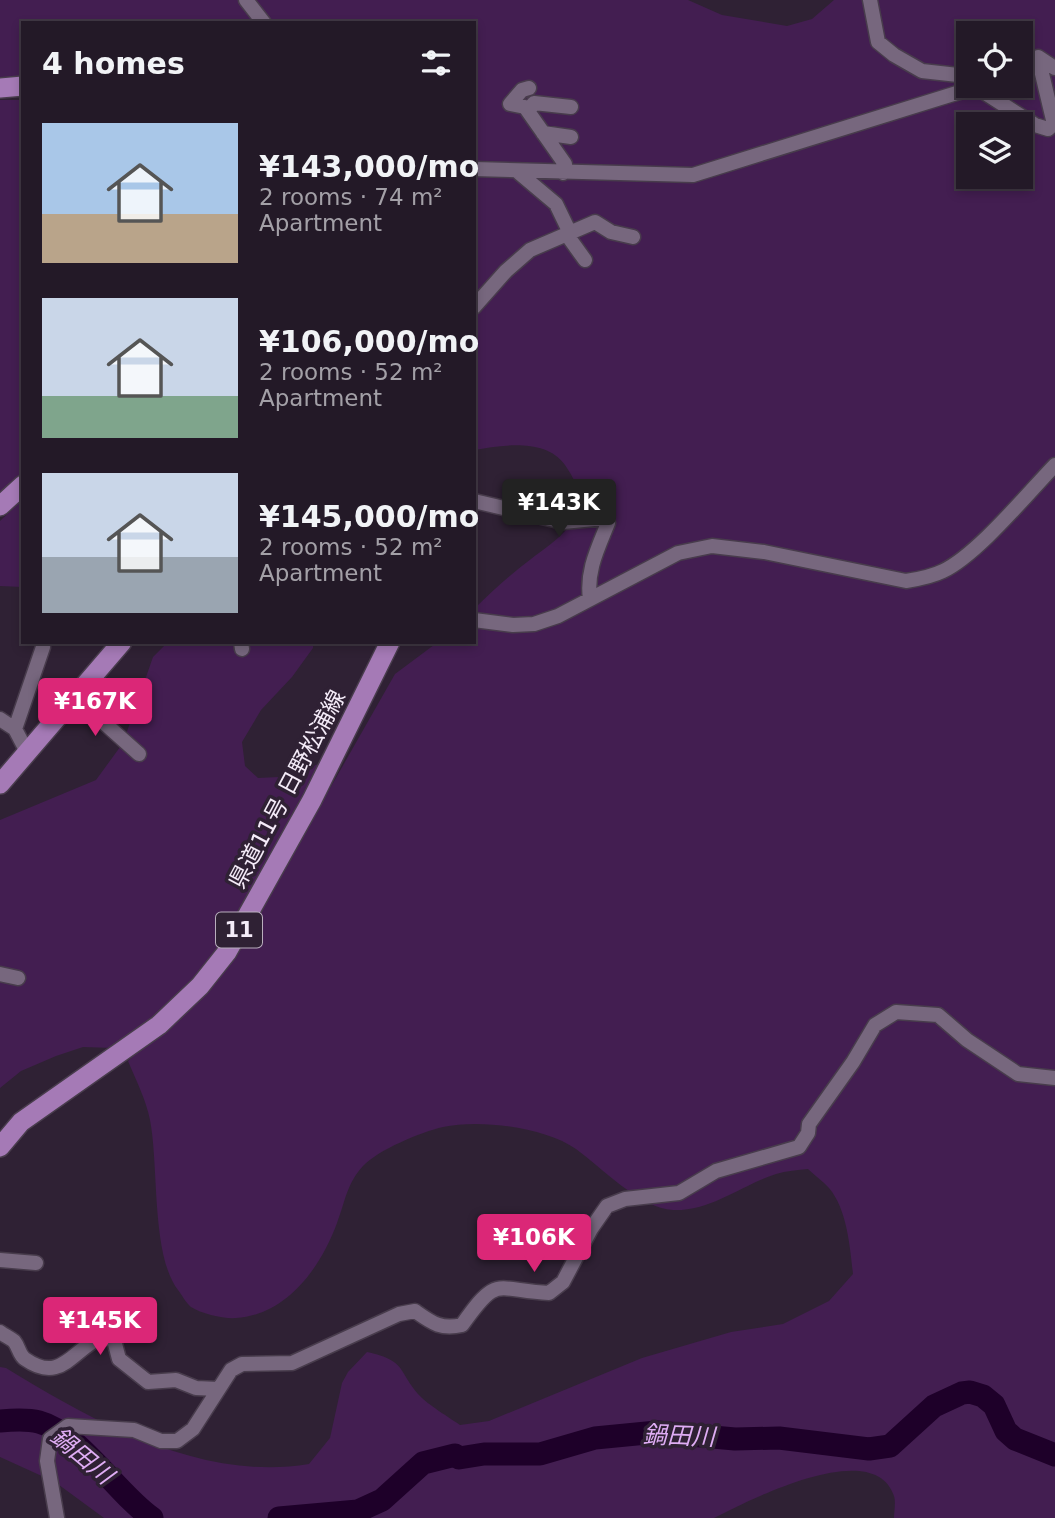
<!DOCTYPE html>
<meta charset="utf-8">
<style>
body{margin:0;font-family:"DejaVu Sans","Noto Sans JP",sans-serif;background:#2f2633;color:#f1f3f6;height:100vh;display:flex;flex-direction:column;font-size:26px;white-space:nowrap}
*{box-sizing:border-box;margin:0}
p{font-size:23px;color:#a3a0a7}
.icon{flex:none;width:38px;height:38px;fill:none;stroke:currentColor;stroke-width:2;stroke-linecap:round;stroke-linejoin:round}
.map{position:relative;flex:1;overflow:hidden}
.drawer{position:absolute;left:21px;top:21px;width:455px;height:623px;display:flex;flex-direction:column;background:#231927;border-radius:0px;box-shadow:0 4px 10px #0003,0 0 0 2px #403844}
.drawer>*{flex:none}
.controls{position:absolute;left:956px;top:21px;display:grid;gap:14px}
.controls a{display:grid;place-items:center;width:77px;height:77px;border-radius:0px;background:#231927;box-shadow:0 4px 10px #0003,0 0 0 2px #403844;font-size:35px}
.price{position:absolute;translate:-50% -60px;padding:0 16px;border-radius:7px;background:#db2777;color:#fff;font-size:23px;line-height:46px;filter:drop-shadow(0 2px 4px #0008)}
.price::after{content:'';position:absolute;left:50%;top:42px;width:21px;height:16px;margin-left:-10px;background:inherit;clip-path:polygon(0 0,100% 0,50% 100%)}
.price.active{background:#222;color:#fff}
ul{padding:0;list-style:none}
li{display:flex;align-items:center;gap:21px;height:175px;padding:0 21px}
li span{display:grid;place-items:center;flex:none;width:196px;height:140px;border-radius:0px;color:#555}
li>.icon{margin-inline-start:auto}
span .icon{width:84px;height:84px;fill:#fffc;stroke-width:1}
li b{font-size:30px}
h2{display:flex;justify-content:space-between;align-items:center;height:84px;padding:0 21px;font-size:30px}
.map>svg:first-child{display:block}
.green{fill:#431e51;fill-rule:evenodd}
.lines{fill:none;stroke-linecap:round;stroke-linejoin:round}
.river{stroke:#1e0029;stroke-width:23}
.minor-casing{stroke:#483c4c;stroke-width:17}
.major-casing{stroke:#483c4c;stroke-width:22}
.minor{stroke:#77677e;stroke-width:14}
.major{stroke:#a57ab6;stroke-width:19}
.labels{text-anchor:middle;dominant-baseline:central;stroke-width:7;stroke-linejoin:round;paint-order:stroke}
.shield{fill:#2f2134;stroke:#b9aebd;stroke-width:2}
.shield-label{font-size:21px;font-weight:bold;fill:#f4ebf8}
.street-label{font-size:23px;fill:#f4ebf8;stroke:#2f2134}
.water-label{font-size:24px;font-style:italic;fill:#dfadf4;stroke:#2f2134}
</style>
<div class="map">
<svg width="1055" height="1518" viewBox="0 0 1055 1518">
<rect width="100%" height="100%" fill="#2f2134"/>
<path class="green" d="M0,0H688L722,15L787,26L812,19L834,0H1055V1518H894C894,1512 896,1502 894,1496C874,1435 748,1501 714,1518H104L55,1482L0,1457V1367L6,1368C94,1422 202,1482 309,1464L330,1438L342,1383L348,1372L367,1352C408,1361 397,1371 420,1396C427,1404 450,1418 460,1425L489,1421L642,1358L731,1332L783,1324L829,1301L853,1274C850,1247 847,1209 829,1188C823,1181 814,1175 808,1169C798,1170 786,1171 776,1174C741,1185 712,1211 673,1210C641,1209 601,1167 576,1149C545,1127 480,1119 443,1127C421,1132 378,1150 363,1166C347,1183 345,1202 337,1223C321,1267 287,1315 236,1318C224,1319 202,1314 191,1307C186,1303 182,1295 178,1290C151,1255 159,1166 150,1120C146,1100 136,1080 128,1061L238,950L395,674L438,642H474V609C492,591 511,574 531,559C567,532 598,512 565,465C546,438 502,445 474,450V23H23V76L0,77ZM968,33H1020V86H968ZM968,124H1020V177H968Z
M0,100H23V478L0,498Z
M23,499V587L0,586V521Z
M168,642H313V648L292,677L261,710L242,742L245,766L258,778L279,777L322,763L224,944L185,992L114,1048L83,1047L56,1056L21,1071L0,1088V820L96,780L123,743L153,657Z"/>
<g class="lines">
<path class="river" d="M0,1421C12,1420 27,1419 39,1422C80,1433 117,1494 152,1518
M279,1518L358,1511L382,1500L423,1463L455,1455L459,1458L484,1454H540L595,1438L657,1432L735,1439L779,1438L869,1449L890,1446L934,1406L962,1393L970,1392L983,1396L994,1405L1006,1431L1015,1439L1055,1455"/>
<defs>
<path id="minor" d="M246,0L264,23
M870,0L878,42L894,55L922,71L958,75L968,82
M529,88L522,90L510,104L525,107L565,164L563,173
M528,111L534,103L571,107
M543,133L571,137
M474,169L693,175L976,87L1035,125L1048,129L1054,124L1038,57L1055,68
M518,172L556,204L570,233
M567,235L585,260
M474,307L506,271L530,250L595,222L611,232L633,237
M474,501L563,522L604,518L608,523C598,548 586,571 590,599
M474,620L513,625L534,624L558,616L678,553L712,546L764,552L906,581C919,579 931,577 943,571C977,555 1027,494 1055,465
M241,642L242,649
M74,696L139,754
M0,719L15,729L27,752
M15,729L43,647
M0,974L18,978
M0,1260L36,1263
M0,1332C4,1335 10,1338 14,1341C19,1347 19,1355 25,1359C61,1384 71,1351 101,1337L114,1340L119,1359L148,1382L176,1380L196,1388L218,1389
M57,1518L47,1461L50,1439L68,1426L134,1430L161,1441H177L193,1429L231,1370L242,1364L292,1363L399,1314L415,1311C432,1323 441,1330 462,1325C498,1274 494,1290 549,1293L563,1282L591,1229L607,1206L625,1199L679,1193L716,1171L799,1147L808,1133L809,1124L853,1062L875,1025L896,1012L938,1015L967,1040L1018,1074L1055,1078"/>
<path id="major" d="M0,88L23,86
M0,506L23,485
M0,784L122,642
M0,1147L21,1122L159,1025L200,986L227,952L312,800L390,642"/>
</defs>
<use href="#minor" class="minor-casing"/>
<use href="#major" class="major-casing"/>
<use href="#minor" class="minor"/>
<use href="#major" class="major"/>
</g>
<g class="labels">
<rect class="shield" x="216" y="912.5" width="46" height="35" rx="5"/>
<g class="shield-label">
<text x="239" y="930">11</text>
</g>
<g class="street-label">
<text transform="translate(287 789) rotate(-62)">県道11号 日野松浦線</text>
</g>
<g class="water-label">
<text transform="translate(679 1436) rotate(2)">鍋田川</text>
<text transform="translate(82 1456) rotate(40)">鍋田川</text>
</g>
</g>
</svg>
<div class="controls">
<a><svg class="icon" aria-label="locate" viewBox="0 0 24 24"><circle cx="12" cy="12" r="6"/><path d="M12 2v4M12 18v4M2 12h4M18 12h4"/></svg></a>
<a><svg class="icon" aria-label="layers" viewBox="0 0 24 24"><path d="M12 4l9 5-9 5-9-5zM3 14l9 5 9-5"/></svg></a>
</div>
<b class="price active" style="left:559px;top:539px">¥143K</b>
<b class="price" style="left:95px;top:738px">¥167K</b>
<b class="price" style="left:534px;top:1274px">¥106K</b>
<b class="price" style="left:100px;top:1357px">¥145K</b>
<section class="drawer">
<h2>4 homes<svg class="icon" aria-label="filters" viewBox="0 0 24 24"><path d="M4 7h16M4 17h16"/><circle cx="9" cy="7" r="2"/><circle cx="15" cy="17" r="2"/></svg></h2>
<ul>
<li><span style="background:linear-gradient(#a9c7e8 65%,#b9a48a 0)"><svg class="icon" aria-label="home" viewBox="0 0 24 24"><path d="M3 11l9-7 9 7M6 9v11h12V9"/></svg></span><div><b>¥143,000/mo</b><p>2 rooms · 74 m²</p><p>Apartment</p></div></li>
<li><span style="background:linear-gradient(#c9d6e8 70%,#7fa58c 0)"><svg class="icon" aria-label="home" viewBox="0 0 24 24"><path d="M3 11l9-7 9 7M6 9v11h12V9"/></svg></span><div><b>¥106,000/mo</b><p>2 rooms · 52 m²</p><p>Apartment</p></div></li>
<li><span style="background:linear-gradient(#c9d6e8 60%,#9aa5b1 0)"><svg class="icon" aria-label="home" viewBox="0 0 24 24"><path d="M3 11l9-7 9 7M6 9v11h12V9"/></svg></span><div><b>¥145,000/mo</b><p>2 rooms · 52 m²</p><p>Apartment</p></div></li>
</ul>
</section>
</div>
